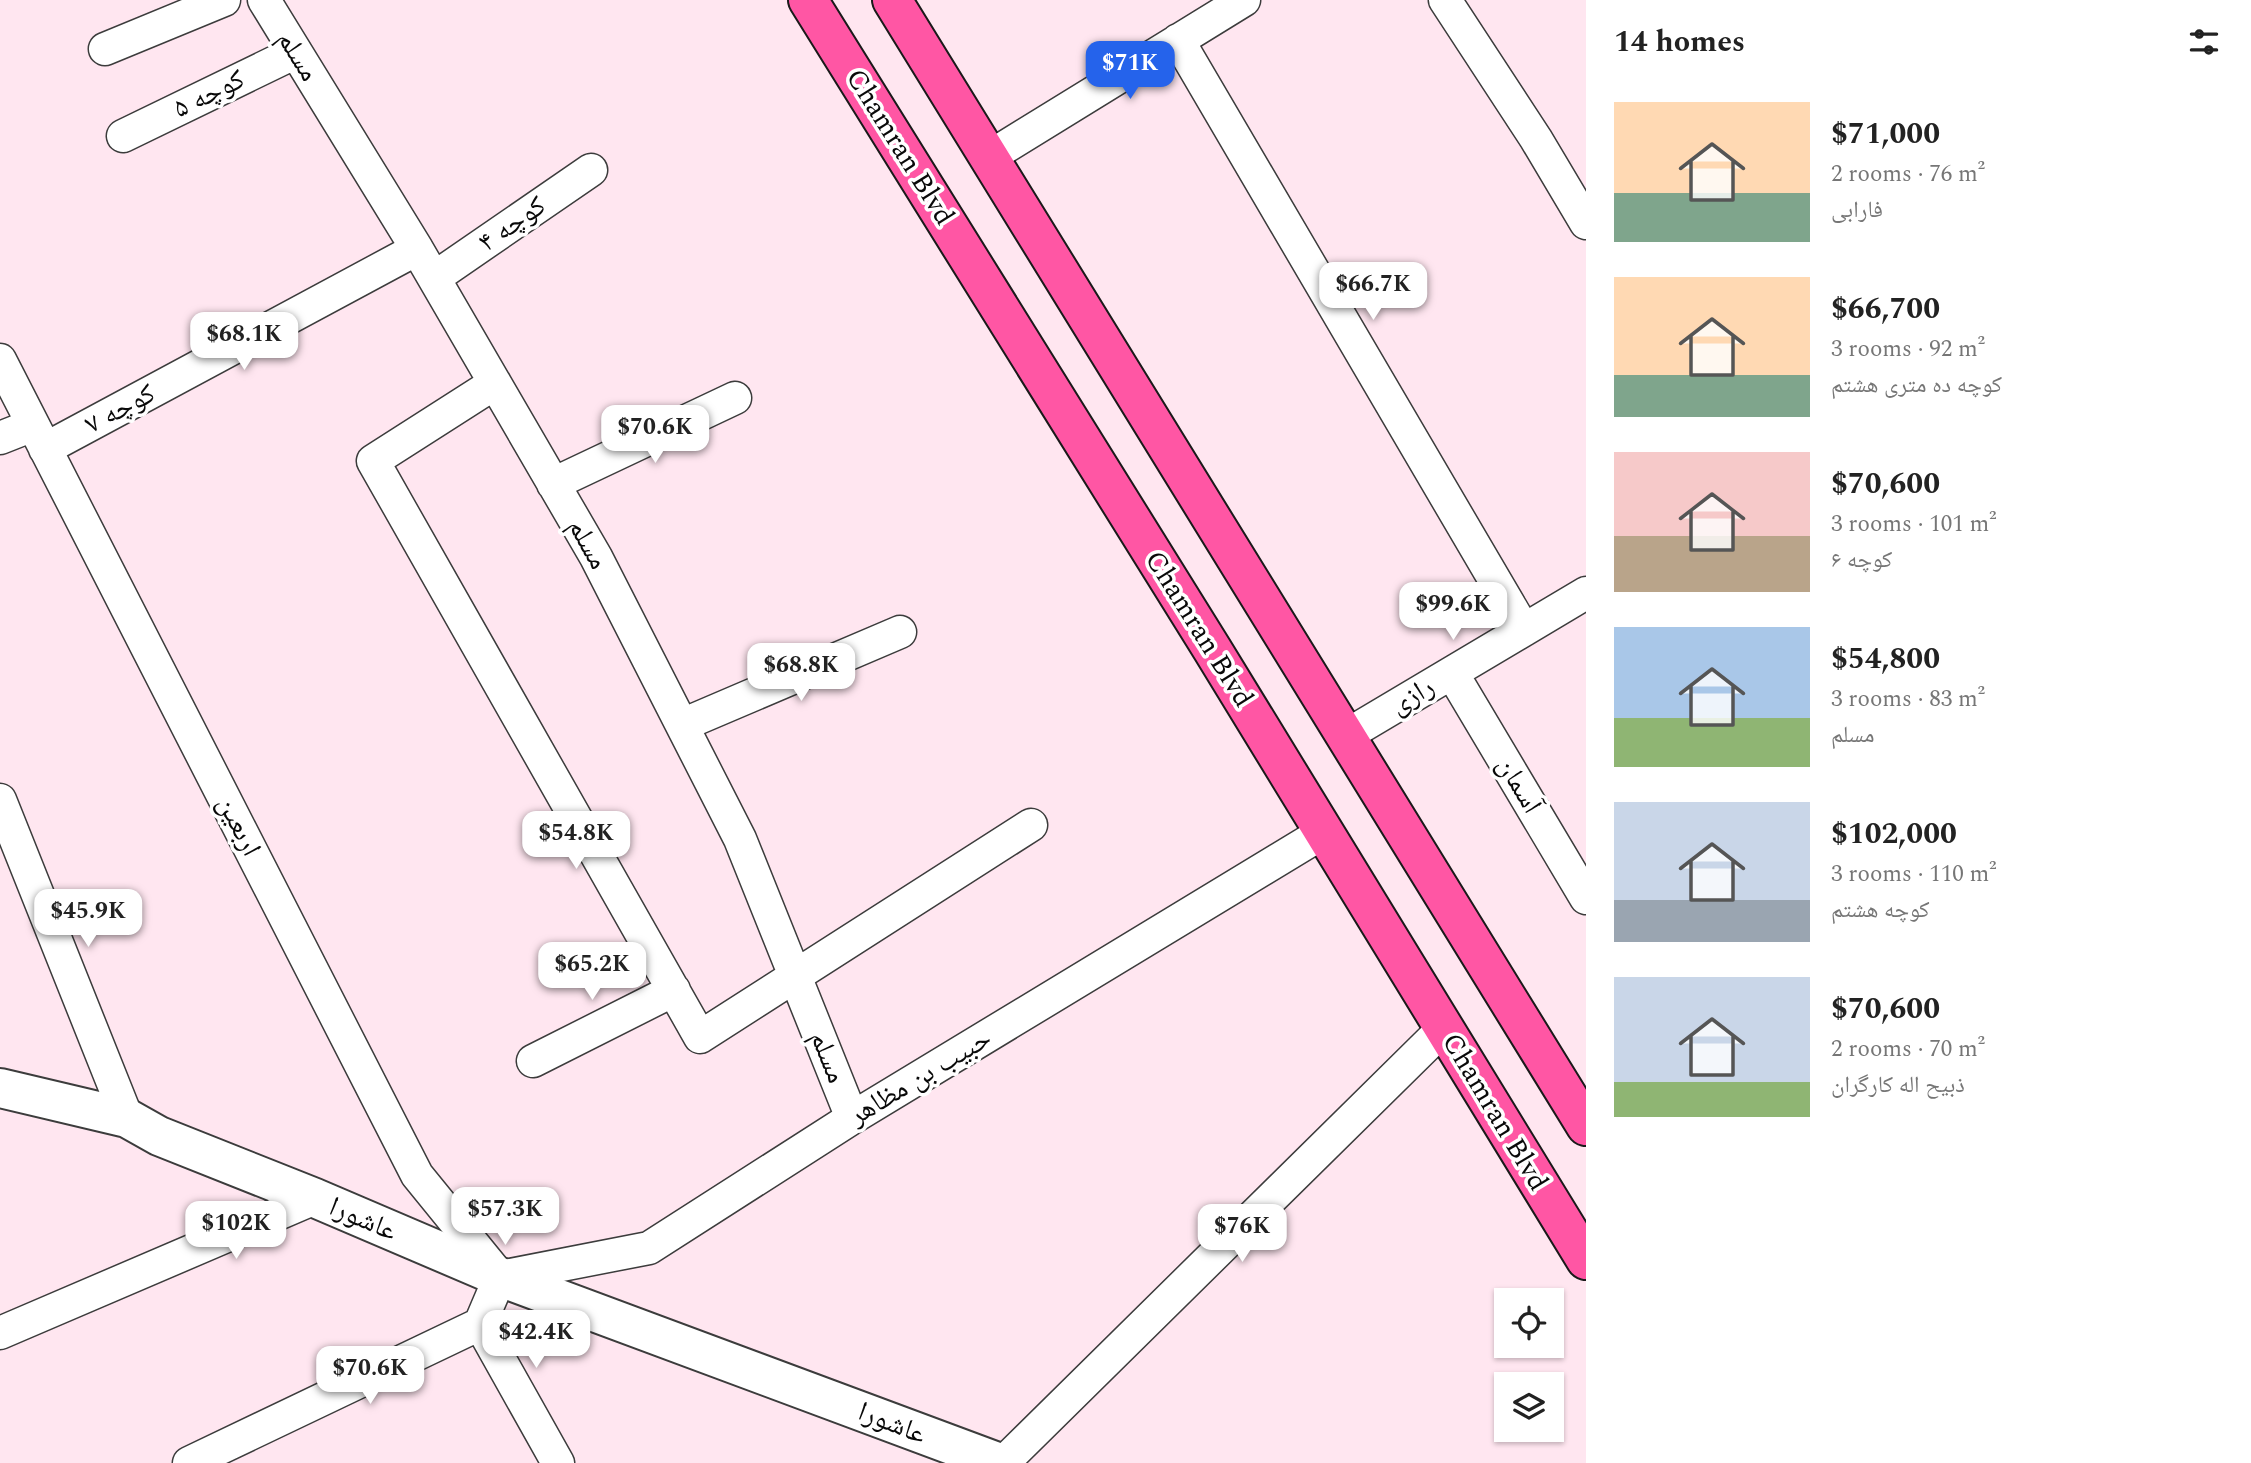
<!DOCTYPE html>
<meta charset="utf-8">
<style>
body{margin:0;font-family:Spectral,"Noto Naskh Arabic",serif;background:#f6f6f6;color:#222;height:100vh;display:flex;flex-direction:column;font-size:26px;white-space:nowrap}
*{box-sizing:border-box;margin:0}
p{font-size:23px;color:#767676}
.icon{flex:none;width:38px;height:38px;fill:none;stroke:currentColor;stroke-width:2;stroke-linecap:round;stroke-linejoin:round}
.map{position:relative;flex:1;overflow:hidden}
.details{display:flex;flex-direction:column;background:#fff;width:665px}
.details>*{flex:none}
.tools{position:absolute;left:1494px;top:1288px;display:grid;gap:14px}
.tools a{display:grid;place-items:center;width:70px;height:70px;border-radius:0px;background:#fff;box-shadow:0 2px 5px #0004;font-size:35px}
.price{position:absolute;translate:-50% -60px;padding:0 16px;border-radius:14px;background:#fff;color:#222;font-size:23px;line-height:46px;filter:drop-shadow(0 2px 4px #0008)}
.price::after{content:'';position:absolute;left:50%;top:42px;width:21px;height:16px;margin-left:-10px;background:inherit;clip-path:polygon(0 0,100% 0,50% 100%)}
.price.selected{background:#2563eb;color:#fff}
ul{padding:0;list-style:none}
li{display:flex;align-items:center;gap:21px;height:175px;padding:0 28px}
li span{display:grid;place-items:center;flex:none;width:196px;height:140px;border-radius:0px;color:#555}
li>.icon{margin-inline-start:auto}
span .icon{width:84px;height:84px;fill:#fffc;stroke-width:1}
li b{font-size:30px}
h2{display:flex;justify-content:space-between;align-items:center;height:84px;padding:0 28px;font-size:30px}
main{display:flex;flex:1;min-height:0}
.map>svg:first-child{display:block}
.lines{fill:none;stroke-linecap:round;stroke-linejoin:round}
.minor-casing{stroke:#3c3c3c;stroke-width:35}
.tertiary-casing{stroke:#3c3c3c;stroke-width:42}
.primary-casing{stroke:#1a1a1a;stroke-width:42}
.minor{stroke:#fff;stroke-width:32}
.tertiary{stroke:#fff;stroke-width:38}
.primary{stroke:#ff56a4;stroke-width:38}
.labels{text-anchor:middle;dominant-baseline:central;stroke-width:7;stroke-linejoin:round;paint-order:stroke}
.street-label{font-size:28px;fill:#090909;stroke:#fff}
</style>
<main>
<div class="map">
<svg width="1586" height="1463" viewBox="0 0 1586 1463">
<rect width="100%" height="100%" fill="#ffe6f0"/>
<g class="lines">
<defs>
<path id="minor" d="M264,0L417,249L596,557L740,839L852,1118
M1445,0L1536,139L1586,223
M1178,40L1524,630
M105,49L224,0
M123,136L296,52
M989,157L1244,0
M434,278L591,170
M0,360L417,1175L500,1277
M495,383L373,461L700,1037L1031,825
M0,438L33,425
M45,449L417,249
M553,484L735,398
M1452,673L1586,898
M682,725L900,632
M1347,735L1586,593
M0,800L127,1118
M533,1061L674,990
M500,1277L649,1248L852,1118L1324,832
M500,1277L480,1324L558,1463
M0,1333L315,1198
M189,1463L480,1324
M1003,1463L1444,1028"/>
<path id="tertiary" d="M0,1088L127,1118L159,1136L315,1198L500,1277L1000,1463"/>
<path id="primary" d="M808,0L1212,649L1586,1260
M892,0L1586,1126"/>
</defs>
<use href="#minor" class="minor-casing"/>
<use href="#tertiary" class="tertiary-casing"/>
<use href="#primary" class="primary-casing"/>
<use href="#minor" class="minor"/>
<use href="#tertiary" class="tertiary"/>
<use href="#primary" class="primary"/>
</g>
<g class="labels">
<g class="street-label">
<text transform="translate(298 56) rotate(58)">مسلم</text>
<text transform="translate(209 94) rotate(-26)">کوچه ۵</text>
<text transform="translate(900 147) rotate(58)">Chamran Blvd</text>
<text transform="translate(512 224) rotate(-35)">کوچه ۴</text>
<text transform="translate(120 409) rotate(-28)">کوچه ۷</text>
<text transform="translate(588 544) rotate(61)">مسلم</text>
<text transform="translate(1199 629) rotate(58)">Chamran Blvd</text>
<text transform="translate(1412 696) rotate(-31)">رازی</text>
<text transform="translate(1519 785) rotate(59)">آسمان</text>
<text transform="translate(239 826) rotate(63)">اربعین</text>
<text transform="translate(828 1057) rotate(68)">مسلم</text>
<text transform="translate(920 1077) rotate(-31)">حبیب بن مظاهر</text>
<text transform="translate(1495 1112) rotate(59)">Chamran Blvd</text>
<text transform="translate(363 1219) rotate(23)">عاشورا</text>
<text transform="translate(892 1423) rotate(21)">عاشورا</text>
</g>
</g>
</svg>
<div class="tools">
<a><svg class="icon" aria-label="locate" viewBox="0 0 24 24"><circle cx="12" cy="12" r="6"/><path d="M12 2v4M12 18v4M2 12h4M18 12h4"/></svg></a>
<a><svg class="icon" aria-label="layers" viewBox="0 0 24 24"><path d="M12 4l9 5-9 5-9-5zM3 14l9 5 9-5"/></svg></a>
</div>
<b class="price selected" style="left:1130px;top:101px">$71K</b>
<b class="price" style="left:1373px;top:322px">$66.7K</b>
<b class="price" style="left:244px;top:372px">$68.1K</b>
<b class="price" style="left:655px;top:465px">$70.6K</b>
<b class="price" style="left:1453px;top:642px">$99.6K</b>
<b class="price" style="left:801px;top:703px">$68.8K</b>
<b class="price" style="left:576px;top:871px">$54.8K</b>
<b class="price" style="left:88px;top:949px">$45.9K</b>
<b class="price" style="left:592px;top:1002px">$65.2K</b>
<b class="price" style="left:505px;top:1247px">$57.3K</b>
<b class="price" style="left:236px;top:1261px">$102K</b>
<b class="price" style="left:1242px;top:1264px">$76K</b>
<b class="price" style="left:536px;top:1370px">$42.4K</b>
<b class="price" style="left:370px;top:1406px">$70.6K</b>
</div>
<section class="details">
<h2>14 homes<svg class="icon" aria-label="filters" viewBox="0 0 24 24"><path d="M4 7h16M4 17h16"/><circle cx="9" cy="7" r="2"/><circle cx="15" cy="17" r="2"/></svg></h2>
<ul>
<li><span style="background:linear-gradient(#ffd9b3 65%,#7fa58c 0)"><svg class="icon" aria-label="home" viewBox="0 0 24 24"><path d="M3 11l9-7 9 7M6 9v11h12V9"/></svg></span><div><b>$71,000</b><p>2 rooms · 76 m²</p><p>فارابی</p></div></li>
<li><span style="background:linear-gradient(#ffd9b3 70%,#7fa58c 0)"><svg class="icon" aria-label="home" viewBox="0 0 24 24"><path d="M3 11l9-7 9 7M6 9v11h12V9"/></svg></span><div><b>$66,700</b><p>3 rooms · 92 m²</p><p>کوچه ده متری هشتم</p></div></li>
<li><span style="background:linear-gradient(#f6c9c9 60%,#b9a48a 0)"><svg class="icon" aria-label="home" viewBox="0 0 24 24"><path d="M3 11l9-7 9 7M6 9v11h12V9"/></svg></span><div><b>$70,600</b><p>3 rooms · 101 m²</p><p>کوچه ۶</p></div></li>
<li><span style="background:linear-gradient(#a9c7e8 65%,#8fb573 0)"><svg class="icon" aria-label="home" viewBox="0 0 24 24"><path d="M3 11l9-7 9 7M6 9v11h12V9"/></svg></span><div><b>$54,800</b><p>3 rooms · 83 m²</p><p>مسلم</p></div></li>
<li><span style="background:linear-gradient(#c9d6e8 70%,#9aa5b1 0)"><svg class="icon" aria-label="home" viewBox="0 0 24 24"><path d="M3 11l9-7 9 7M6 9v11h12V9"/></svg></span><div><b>$102,000</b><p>3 rooms · 110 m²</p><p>کوچه هشتم</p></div></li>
<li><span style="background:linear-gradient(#c9d6e8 75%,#8fb573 0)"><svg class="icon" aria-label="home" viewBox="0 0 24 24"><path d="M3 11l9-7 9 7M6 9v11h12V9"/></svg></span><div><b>$70,600</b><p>2 rooms · 70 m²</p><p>ذبیح اله کارگران</p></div></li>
</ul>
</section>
</main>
